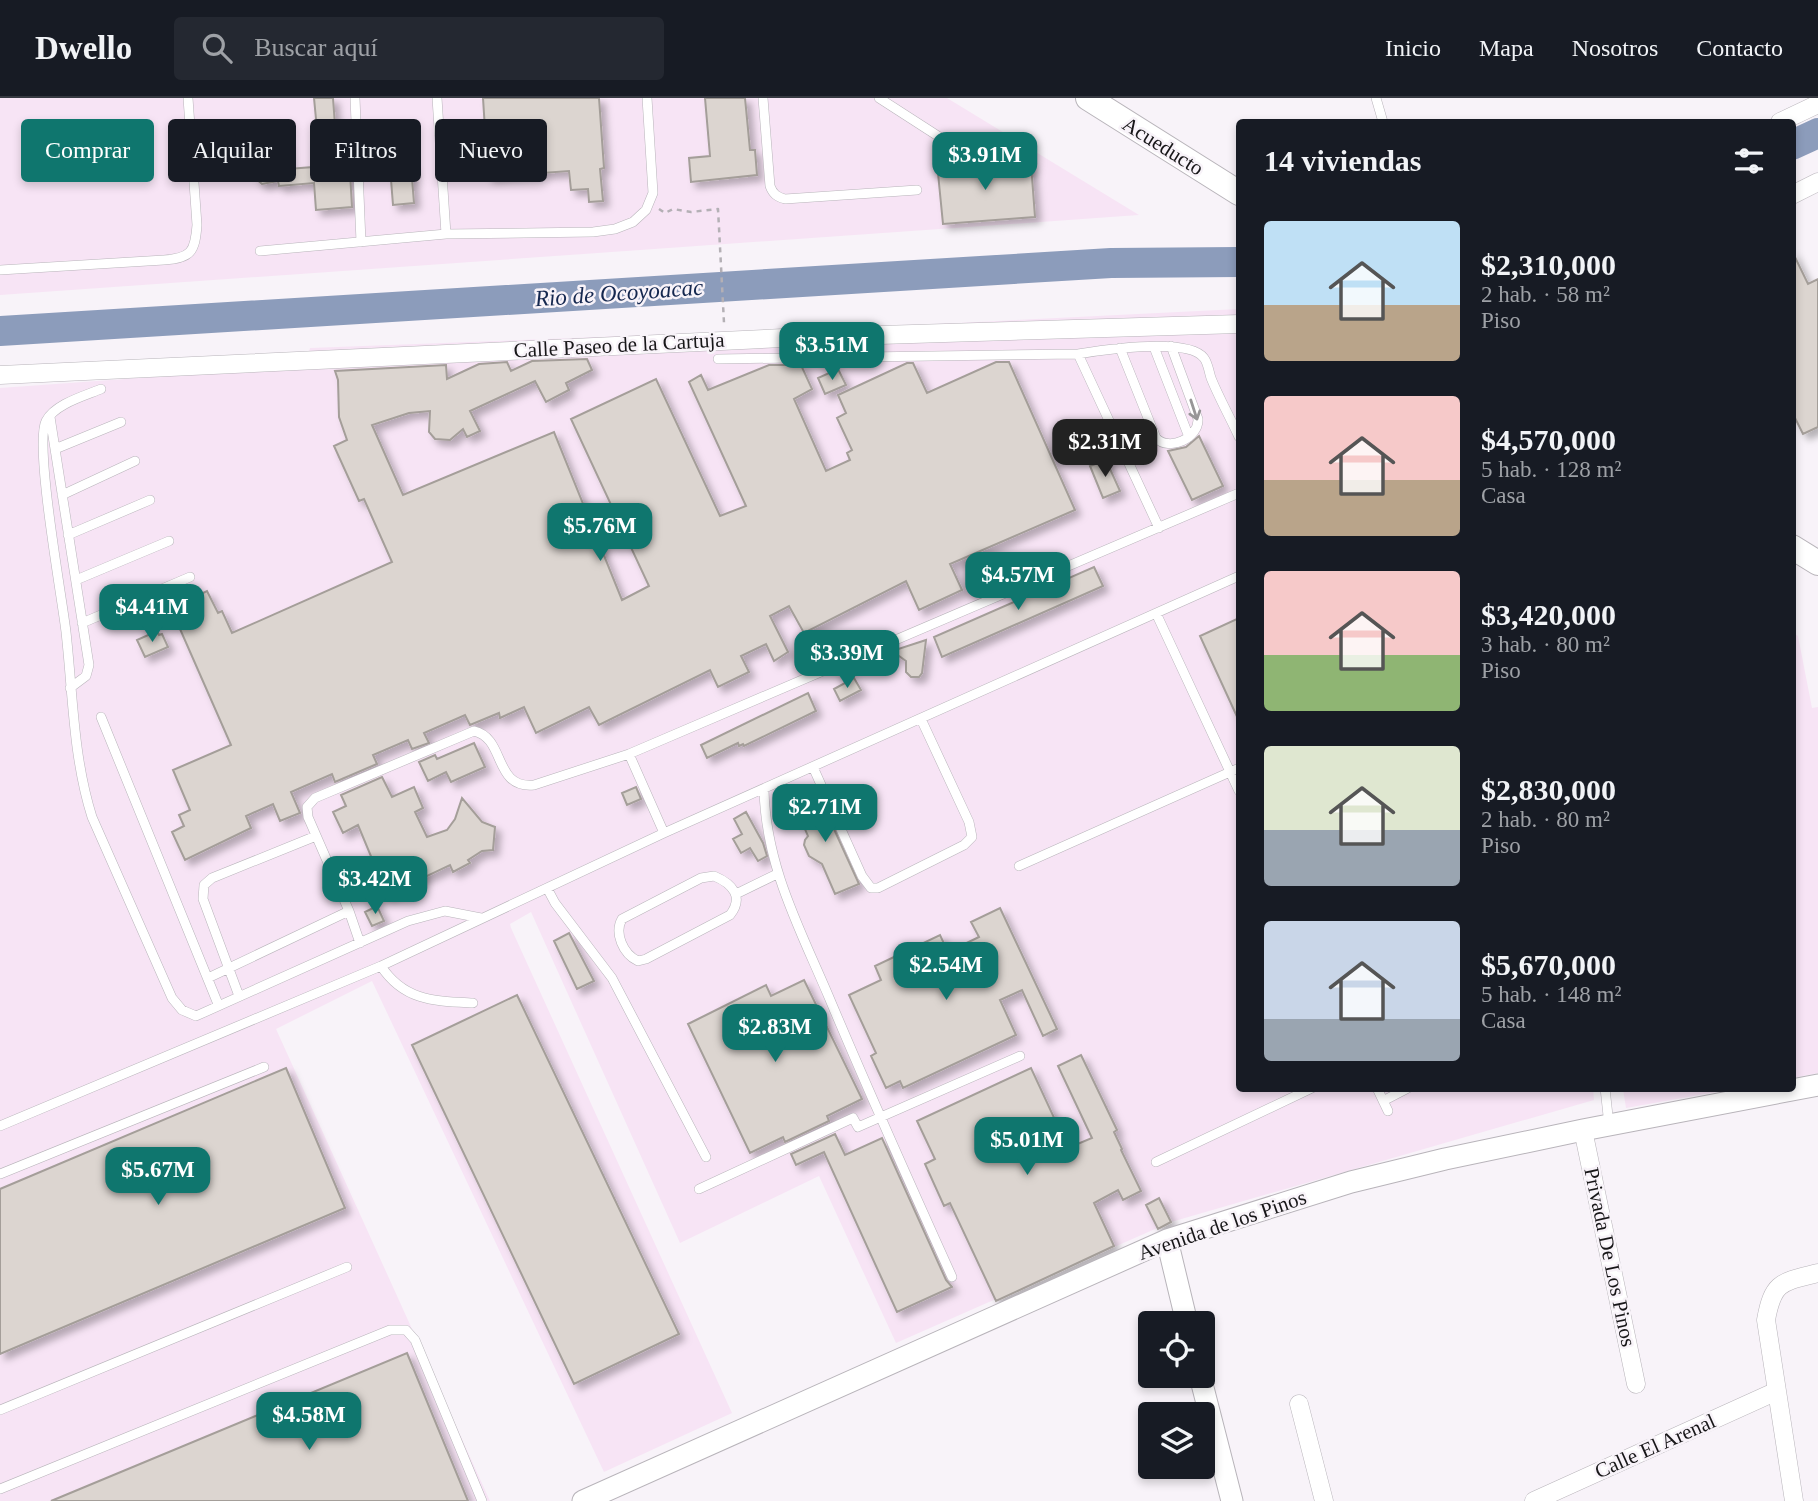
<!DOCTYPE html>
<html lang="es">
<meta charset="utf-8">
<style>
body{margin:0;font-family:"Times New Roman",serif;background:#242831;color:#f1f3f6;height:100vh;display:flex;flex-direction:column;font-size:26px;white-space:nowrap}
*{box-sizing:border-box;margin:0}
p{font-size:23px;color:#9ea1a6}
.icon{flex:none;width:38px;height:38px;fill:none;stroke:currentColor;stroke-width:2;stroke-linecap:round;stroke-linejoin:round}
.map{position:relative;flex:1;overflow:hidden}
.side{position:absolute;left:1236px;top:21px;width:560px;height:973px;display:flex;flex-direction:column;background:#171b24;border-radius:7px;box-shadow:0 4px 10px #0003}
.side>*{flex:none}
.hud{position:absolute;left:21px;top:21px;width:665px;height:63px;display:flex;gap:14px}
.buttons{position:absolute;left:1138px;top:1213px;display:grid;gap:14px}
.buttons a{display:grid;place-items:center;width:77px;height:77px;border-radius:7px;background:#171b24;box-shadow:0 4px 10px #0003;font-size:35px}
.price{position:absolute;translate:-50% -60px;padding:0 16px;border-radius:14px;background:#0f766e;color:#fff;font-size:23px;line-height:46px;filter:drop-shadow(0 2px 4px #0008)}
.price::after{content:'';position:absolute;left:50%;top:42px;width:21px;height:16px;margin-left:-10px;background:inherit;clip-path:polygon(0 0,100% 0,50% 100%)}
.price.on{background:#222;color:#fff}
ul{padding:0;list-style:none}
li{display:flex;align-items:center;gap:21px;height:175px;padding:0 28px}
li span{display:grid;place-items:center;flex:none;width:196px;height:140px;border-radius:7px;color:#555}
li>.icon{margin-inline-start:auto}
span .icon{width:84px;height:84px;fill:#fffc;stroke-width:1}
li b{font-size:30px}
h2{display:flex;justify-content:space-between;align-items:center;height:84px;padding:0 28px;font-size:30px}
.chip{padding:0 24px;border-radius:7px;background:#171b24;box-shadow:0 4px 10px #0003;font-size:24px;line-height:63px}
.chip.on{background:#0f766e;color:#fff}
header{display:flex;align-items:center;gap:42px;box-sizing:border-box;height:98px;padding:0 35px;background:#171b24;border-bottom:2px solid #363941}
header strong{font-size:33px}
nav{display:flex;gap:38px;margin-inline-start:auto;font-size:24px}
.search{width:490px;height:63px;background:#242831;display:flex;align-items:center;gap:18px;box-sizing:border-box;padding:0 24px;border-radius:7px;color:#9ea1a6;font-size:26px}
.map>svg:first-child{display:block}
.industrial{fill:#f7e4f5}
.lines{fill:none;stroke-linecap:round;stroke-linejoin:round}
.river{stroke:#8c9cbb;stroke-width:30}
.building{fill:#dcd5d0;stroke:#a49e99;stroke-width:2;filter:url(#shadow)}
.service-casing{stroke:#b8b4ba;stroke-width:10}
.minor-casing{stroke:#b8b4ba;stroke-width:19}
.tertiary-casing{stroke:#b8b4ba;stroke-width:23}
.secondary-casing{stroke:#b8b4ba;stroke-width:26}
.path{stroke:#b4b0b5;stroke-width:2.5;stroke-dasharray:5 5;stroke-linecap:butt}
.service{stroke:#fff;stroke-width:9}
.minor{stroke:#fff;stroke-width:18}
.tertiary{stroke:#fff;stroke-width:21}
.secondary{stroke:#fff;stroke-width:24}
.path-bridge{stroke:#b4b0b5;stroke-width:2.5;stroke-dasharray:5 5;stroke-linecap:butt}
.oneway{stroke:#979697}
.labels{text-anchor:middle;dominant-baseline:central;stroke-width:5;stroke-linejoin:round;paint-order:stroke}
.street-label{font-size:21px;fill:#171618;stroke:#f8f3f9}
.water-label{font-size:23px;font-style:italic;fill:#14274f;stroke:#f8f3f9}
</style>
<header>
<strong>Dwello</strong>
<div class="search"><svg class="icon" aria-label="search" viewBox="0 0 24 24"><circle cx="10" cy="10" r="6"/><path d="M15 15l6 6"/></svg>Buscar aquí</div>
<nav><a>Inicio</a><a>Mapa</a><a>Nosotros</a><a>Contacto</a></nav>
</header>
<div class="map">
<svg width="1818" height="1403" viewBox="0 0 1818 1403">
<defs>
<filter id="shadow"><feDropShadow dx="5.5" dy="5.5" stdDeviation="3.5" flood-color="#0004"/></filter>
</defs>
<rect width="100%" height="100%" fill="#f8f3f9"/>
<path class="industrial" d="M0,0H947L1139,117L0,197Z
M1239,211V990H1593L1594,1002L1171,1124L896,1245L819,1078L680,1145L531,814L510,826L511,830L732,1315L604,1374L372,883L276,931L490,1403H0V290L305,268L310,250L918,227Z
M1792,534L1798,538L1812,610L1818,609V975L1792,980Z
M1623,991V990L1733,991L1626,1010Z"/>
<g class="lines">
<path class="river" d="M1792,47L1818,35
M0,233L1111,165L1239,164"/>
</g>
<path class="building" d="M314,0H333L336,41L348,40L352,109L316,112L314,85L279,88L278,83L262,86L255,80L257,67L250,56L251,51L256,47L285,44L288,71L313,69L311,43L318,42Z
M483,0H599L604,70L600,71L603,103L589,104L588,91L571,92L569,73L488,79Z
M705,0H745L750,52H755L757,77L691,84L689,60L710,58Z
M980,60L981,68L1031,66L1035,119L943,126L937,65Z
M411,68L414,105L393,107L390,69Z
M1792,153L1808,186L1818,181V329L1803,336L1792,314Z
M587,261L592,272L566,285L569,292L546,304L535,283L470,313L480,333L467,339L463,331L450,342L435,341L429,334L430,313L409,315L372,327L403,397L554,334L622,502L649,488L571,321L656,281L720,418L746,408L689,284L701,277L708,292L769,267H801L812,291L794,301L826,373L850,362L847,355L852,352L837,320L846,315L838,297L907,265H913L927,295L996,264H1009L1075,412L950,466L962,492L919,512L906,483L804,535L789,508L770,518L788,554L774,563L766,546L741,558L749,574L718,589L710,572L599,627L589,609L536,635L524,609L500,620L499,615L470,627L465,617L424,635L429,645L412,651L408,642L373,657L377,666L335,684L332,676L291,694L300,715L280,723L273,706L246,718L251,730L185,762L172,734L184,728L179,717L190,712L173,672L231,647L180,531L197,524L186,503L207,493L218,515L222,513L232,535L392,464L364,401L359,403L334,348L347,342L339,319L338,282L335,273L446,267L447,281L479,266L507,264L511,273L532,263Z
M838,271L846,287L825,296L818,280Z
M1199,338L1223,388L1192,402L1168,353L1186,349Z
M1106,362L1120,393L1103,400L1090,368Z
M1094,469L1103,488L942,559L934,539Z
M1239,520V623L1200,538Z
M157,533L159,537L162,536L168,549L145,559L137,542Z
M926,542L922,575L919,579H911L906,574V563L892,553Z
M854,580L861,592L840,603L834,591Z
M808,595L816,613L744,648L743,646L739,648L738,645L707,660L701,647Z
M474,645L485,669L451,684L446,674L428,683L419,664L435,657L437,661Z
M382,679L392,699L414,689L423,710L415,714L427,739L447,732L455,721L462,700L482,724L495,729L493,752L482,753L468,762L470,765L453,774L450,767L387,797L358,727L343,735L333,714L346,708L341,697Z
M636,689L641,701L627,707L622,695Z
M818,696L859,786L835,796L822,766L809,758L804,747L805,742L808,738L794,706Z
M746,714L763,745L767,758L758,763L750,750L741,755L733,741L742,736L734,721Z
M377,808L384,823L372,828L365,814Z
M1000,810L1057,931L1043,938L1022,892L1000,902L1016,937L903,990L900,983L886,990L871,958L876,955L849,897L881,882L875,868L940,837L948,854L979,839L971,824Z
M569,835L594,883L577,891L554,843Z
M804,882L862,1001L827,1018L829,1023L785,1044L783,1039L750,1055L688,926L766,887L771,898Z
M517,897L679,1236L574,1286L412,947Z
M1081,957L1117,1032L1114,1034L1122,1051L1121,1052L1141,1093L1123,1102L1118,1092L1094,1105L1114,1148L996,1203L950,1105L944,1108L925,1066L935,1061L917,1023L1031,970L1068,1050L1092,1040L1058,968Z
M286,970L345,1110L0,1256V1091Z
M835,1036L845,1057L882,1040L946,1182L952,1189L897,1214L824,1054L796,1067L791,1056Z
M1159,1100L1171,1124L1158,1131L1146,1107Z
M407,1255L468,1403H51Z"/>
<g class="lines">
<defs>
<path id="service" d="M355,0L361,144
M437,0L446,136
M763,0L770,88C773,96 777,99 785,101L917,92
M879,0L941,40L973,54
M1376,0L1383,24
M260,153L446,136L593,134L615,131L633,124L646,112L653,95L647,0
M0,172L164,162C191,160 195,154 197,127L188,0
M1154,249L1189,339
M1120,250L1156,340C1169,354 1199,340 1198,321L1171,248
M1078,256L1159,430
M718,261L1078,256C1103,252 1188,239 1204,260C1208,265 1209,274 1211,280C1219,300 1230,319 1239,339
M101,291C84,298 55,306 46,323C34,346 62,499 66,534C73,597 73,659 92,719L172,900L182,912L196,918L408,823L445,813L481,820
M50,319L89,567L86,578L70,590
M55,351L121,324
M62,397L135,363
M68,437L150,402
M76,482L169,443
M1156,515L1239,693
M82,525L190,479
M101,619L218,906
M629,656L664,735
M813,669L862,778L871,790H878L964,747L972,739L969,724L921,621
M764,692C766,768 799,829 828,897C868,992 910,1086 952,1179
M1019,768L1239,670
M714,778C733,786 744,799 730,817L646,861L638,863C623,856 614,835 622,821L701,780Z
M547,790L555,805L612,880L706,1059
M736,796L777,776
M360,845L349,813L308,719L307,709L315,700L474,633C506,640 493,691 534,687L629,656L1239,395
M381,868C404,903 434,903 473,905
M208,880L349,813
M239,898L203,801L204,787L212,780L316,738
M1377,990L1388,1013
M1605,990L1609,1027
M1383,1003L1408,990
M0,1028L381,868L664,735L1239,478
M1156,1064L1312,990
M0,1076L264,969
M699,1091L853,1020L858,1029L1020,958
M0,1312L347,1169
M0,1391L390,1232H406L415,1242L482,1403"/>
<path id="minor" d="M1780,24L1818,6
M1792,97L1818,84
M0,277L783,240L1239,226
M1583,1032L1636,1286
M1299,1306L1324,1403
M1534,1403L1777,1293
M1794,1403L1766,1222C1773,1183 1782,1184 1818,1175"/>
<path id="tertiary" d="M1167,1142L1187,1225
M1200,1278L1232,1403
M583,1403L1167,1142L1351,1084L1445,1061L1583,1032L1818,987"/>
<path id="secondary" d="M1088,0L1239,95
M1792,449L1818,465"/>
</defs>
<use href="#service" class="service-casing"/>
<use href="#minor" class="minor-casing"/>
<use href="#tertiary" class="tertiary-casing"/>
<use href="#secondary" class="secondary-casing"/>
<path class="path" d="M659,111L665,115L673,111L691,114L718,111L724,225"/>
<use href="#service" class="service"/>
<use href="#minor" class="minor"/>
<use href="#tertiary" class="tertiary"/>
<use href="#secondary" class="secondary"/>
<path class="path-bridge" d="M720,247L724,239"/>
</g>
<defs><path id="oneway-shaft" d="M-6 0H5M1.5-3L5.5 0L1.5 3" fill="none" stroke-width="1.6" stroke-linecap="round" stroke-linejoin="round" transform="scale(1.75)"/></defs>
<use class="oneway" href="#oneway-shaft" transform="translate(1194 312) rotate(72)"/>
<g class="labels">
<g class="street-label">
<text transform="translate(1163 48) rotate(32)">Acueducto</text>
<text transform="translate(619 247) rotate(-3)">Calle Paseo de la Cartuja</text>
<text transform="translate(1222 1127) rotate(-19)">Avenida de los Pinos</text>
<text transform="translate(1610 1159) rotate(78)">Privada De Los Pinos</text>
<text transform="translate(1655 1348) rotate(-24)">Calle El Arenal</text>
</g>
<g class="water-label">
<text transform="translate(619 195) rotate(-4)">Rio de Ocoyoacac</text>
</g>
</g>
</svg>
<div class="buttons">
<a><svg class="icon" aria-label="locate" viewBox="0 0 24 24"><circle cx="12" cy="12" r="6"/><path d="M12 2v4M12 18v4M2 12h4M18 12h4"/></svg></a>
<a><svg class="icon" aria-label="layers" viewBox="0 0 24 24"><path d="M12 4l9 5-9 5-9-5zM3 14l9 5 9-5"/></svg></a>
</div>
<b class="price" style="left:985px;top:94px">$3.91M</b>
<b class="price" style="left:832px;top:284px">$3.51M</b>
<b class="price on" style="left:1105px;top:381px">$2.31M</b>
<b class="price" style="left:600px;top:465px">$5.76M</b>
<b class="price" style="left:1018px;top:514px">$4.57M</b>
<b class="price" style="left:152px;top:546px">$4.41M</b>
<b class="price" style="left:847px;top:592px">$3.39M</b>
<b class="price" style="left:825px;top:746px">$2.71M</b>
<b class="price" style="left:375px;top:818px">$3.42M</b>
<b class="price" style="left:946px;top:904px">$2.54M</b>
<b class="price" style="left:775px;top:966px">$2.83M</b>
<b class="price" style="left:1027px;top:1079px">$5.01M</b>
<b class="price" style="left:158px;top:1109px">$5.67M</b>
<b class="price" style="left:309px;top:1354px">$4.58M</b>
<div class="hud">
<a class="chip on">Comprar</a>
<a class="chip">Alquilar</a>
<a class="chip">Filtros</a>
<a class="chip">Nuevo</a>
</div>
<section class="side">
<h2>14 viviendas<svg class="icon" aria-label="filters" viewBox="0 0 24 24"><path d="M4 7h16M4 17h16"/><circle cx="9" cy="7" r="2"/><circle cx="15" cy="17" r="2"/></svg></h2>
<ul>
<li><span style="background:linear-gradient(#bfe0f5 60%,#b9a48a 0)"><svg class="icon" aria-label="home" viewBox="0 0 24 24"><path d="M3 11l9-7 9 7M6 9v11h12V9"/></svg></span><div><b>$2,310,000</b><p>2 hab. · 58 m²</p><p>Piso</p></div></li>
<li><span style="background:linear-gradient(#f6c9c9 60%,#b9a48a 0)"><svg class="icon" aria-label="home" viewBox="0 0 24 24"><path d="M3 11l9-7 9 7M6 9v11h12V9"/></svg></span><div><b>$4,570,000</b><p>5 hab. · 128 m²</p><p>Casa</p></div></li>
<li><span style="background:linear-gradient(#f6c9c9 60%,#8fb573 0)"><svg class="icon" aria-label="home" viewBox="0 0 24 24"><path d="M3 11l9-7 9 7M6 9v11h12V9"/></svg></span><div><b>$3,420,000</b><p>3 hab. · 80 m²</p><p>Piso</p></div></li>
<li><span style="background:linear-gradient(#dfe7d0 60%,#9aa5b1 0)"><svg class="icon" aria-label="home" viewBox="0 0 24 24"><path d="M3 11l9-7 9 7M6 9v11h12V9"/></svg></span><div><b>$2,830,000</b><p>2 hab. · 80 m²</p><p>Piso</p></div></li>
<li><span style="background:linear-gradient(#c9d6e8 70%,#9aa5b1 0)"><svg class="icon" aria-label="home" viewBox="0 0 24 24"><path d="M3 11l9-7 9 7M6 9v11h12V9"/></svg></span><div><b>$5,670,000</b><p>5 hab. · 148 m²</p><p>Casa</p></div></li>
</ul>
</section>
</div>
